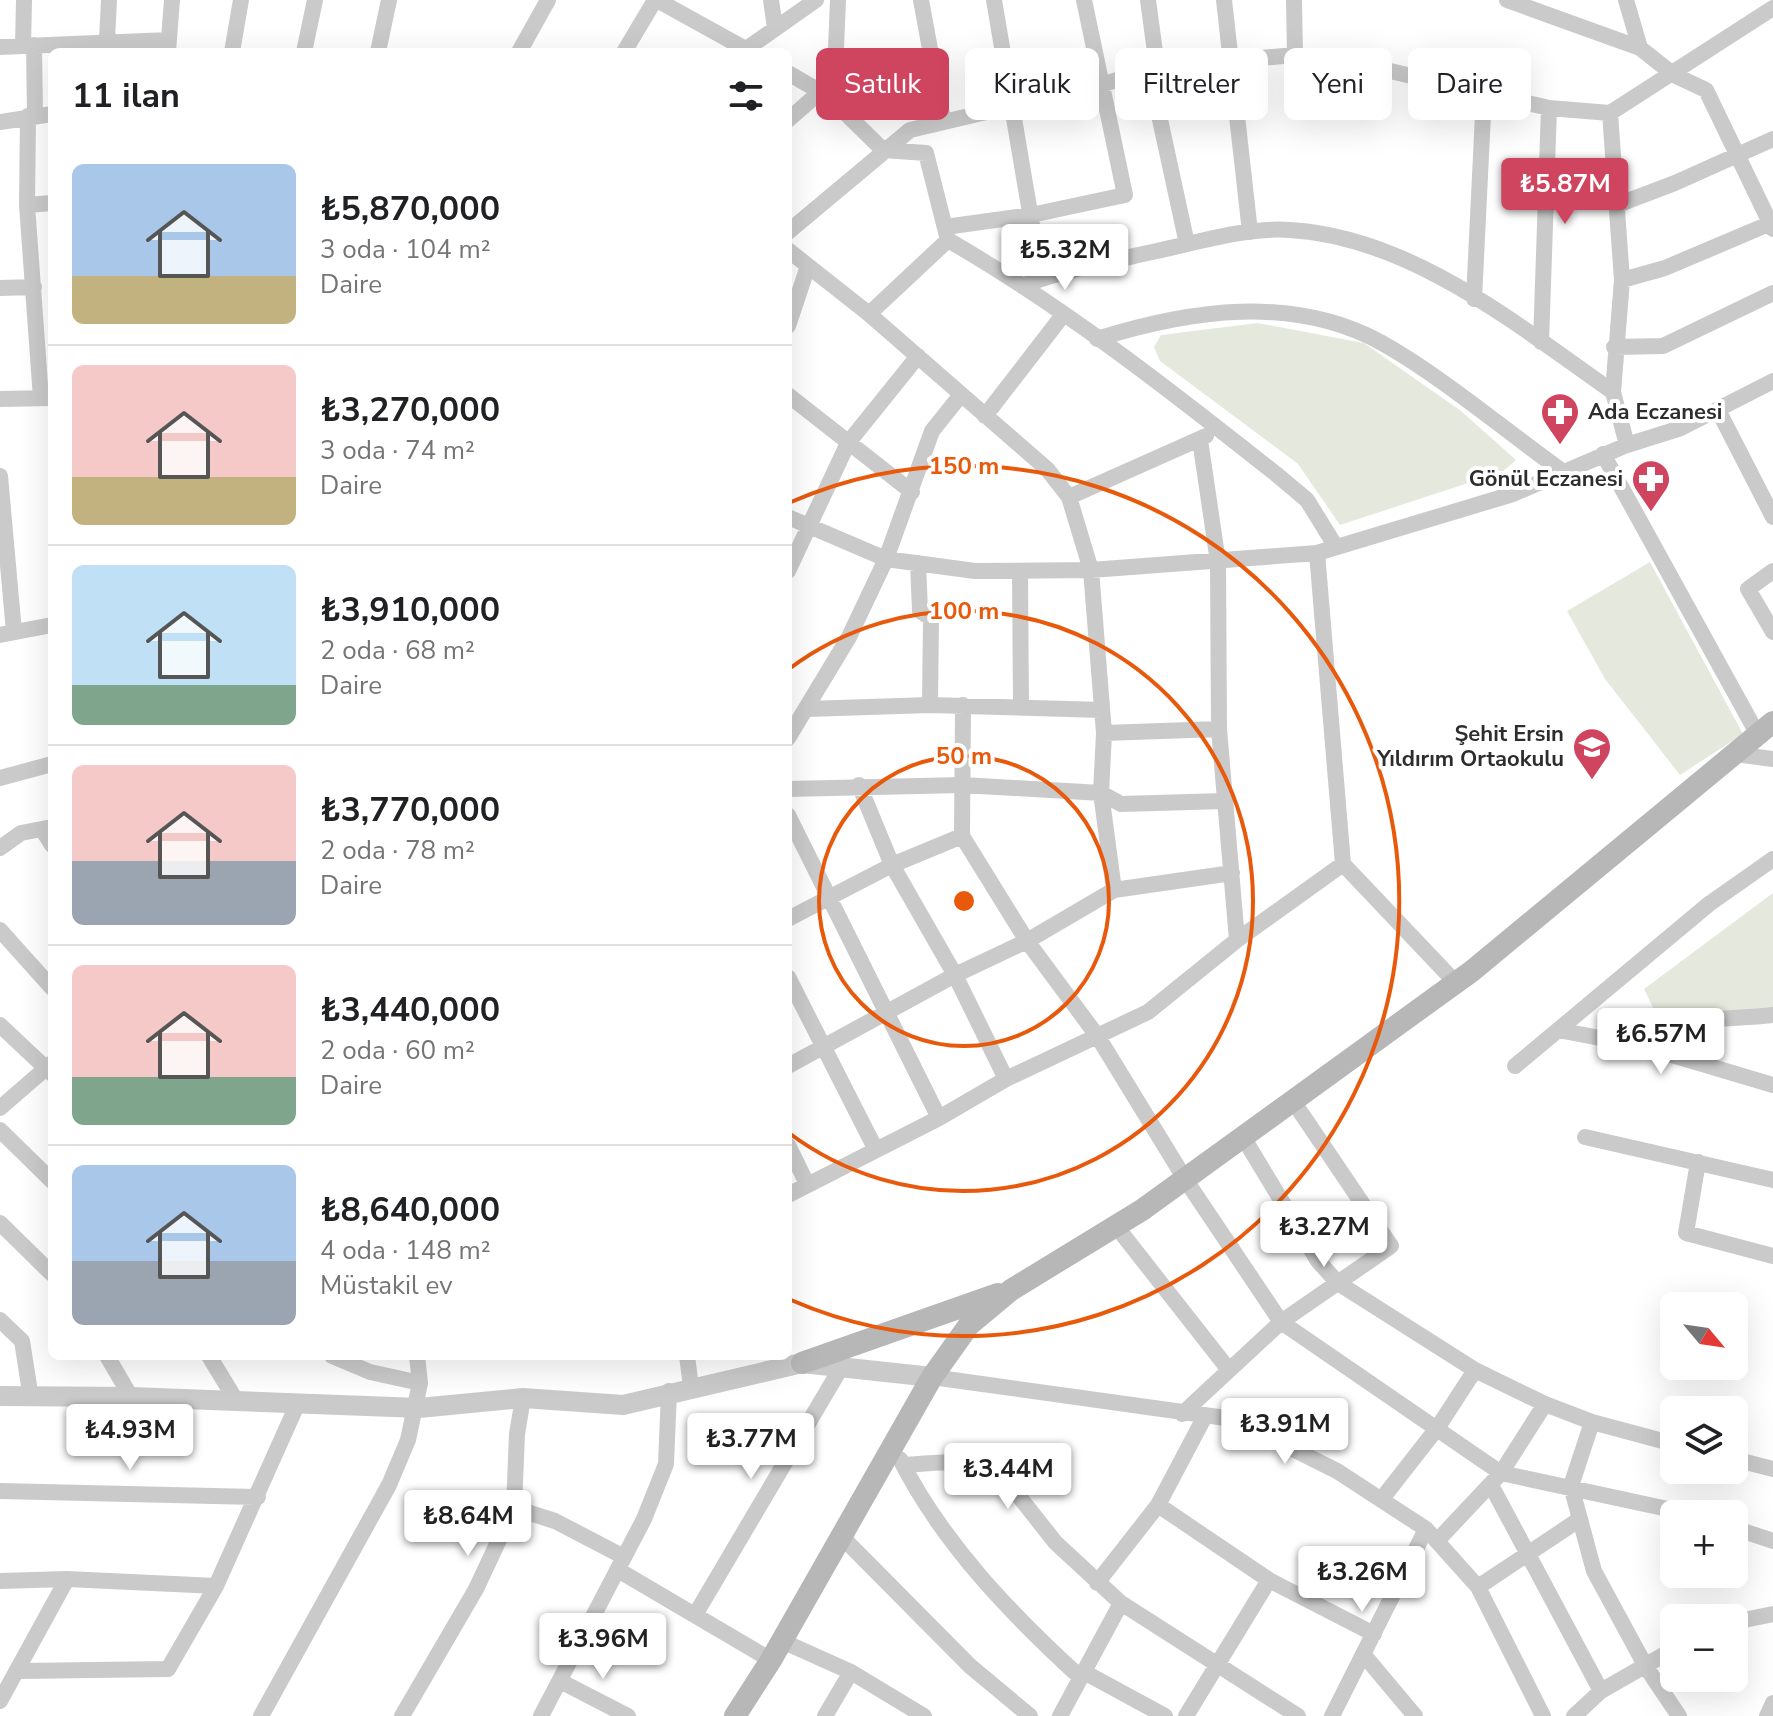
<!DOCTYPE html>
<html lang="tr">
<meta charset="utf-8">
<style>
body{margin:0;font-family:"Nunito Sans",sans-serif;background:#f2f2f2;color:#202124;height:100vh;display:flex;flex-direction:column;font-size:30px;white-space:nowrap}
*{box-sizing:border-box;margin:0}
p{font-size:26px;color:#757577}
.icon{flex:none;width:44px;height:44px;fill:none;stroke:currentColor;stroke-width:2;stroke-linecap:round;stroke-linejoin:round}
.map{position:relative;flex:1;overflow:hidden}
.side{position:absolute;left:48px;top:48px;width:744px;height:1312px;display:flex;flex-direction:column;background:#fff;border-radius:12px;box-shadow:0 8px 32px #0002}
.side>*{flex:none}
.guide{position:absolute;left:816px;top:48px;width:760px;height:72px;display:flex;gap:16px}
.needle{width:52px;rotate:119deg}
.tools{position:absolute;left:1660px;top:1292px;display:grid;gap:16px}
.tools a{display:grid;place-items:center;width:88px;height:88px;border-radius:12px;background:#fff;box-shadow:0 8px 32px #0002;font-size:40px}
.price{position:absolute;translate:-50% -68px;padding:0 18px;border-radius:8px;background:#fff;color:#222;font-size:26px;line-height:52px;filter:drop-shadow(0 2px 4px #0008)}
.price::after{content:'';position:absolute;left:50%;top:48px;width:24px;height:18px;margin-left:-12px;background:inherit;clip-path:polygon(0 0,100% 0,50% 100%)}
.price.on{background:#cf445f;color:#fff}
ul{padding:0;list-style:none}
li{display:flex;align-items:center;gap:24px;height:200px;padding:0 24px}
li+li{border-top:2px solid #e0e0e0}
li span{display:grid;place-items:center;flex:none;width:224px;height:160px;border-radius:12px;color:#555}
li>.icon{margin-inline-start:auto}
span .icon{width:96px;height:96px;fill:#fffc;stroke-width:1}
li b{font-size:34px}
h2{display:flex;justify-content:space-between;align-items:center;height:96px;padding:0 24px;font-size:34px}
.pill{padding:0 28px;border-radius:12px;background:#fff;box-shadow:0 8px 32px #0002;font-size:28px;line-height:72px}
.pill.on{background:#cf445f;color:#fff}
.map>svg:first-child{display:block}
.green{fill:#e5e9dd}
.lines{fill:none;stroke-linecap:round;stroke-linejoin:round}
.minor{stroke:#cacaca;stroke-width:16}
.tertiary{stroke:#cacaca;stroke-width:20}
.secondary{stroke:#b7b7b7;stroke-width:22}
.ring{fill:none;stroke:#e8590c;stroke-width:4}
.labels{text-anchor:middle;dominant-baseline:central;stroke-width:8;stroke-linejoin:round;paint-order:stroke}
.poi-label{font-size:22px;font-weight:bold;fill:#2d2d2d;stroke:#fff;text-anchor:end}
.centre{fill:#e8590c;stroke:#fff;stroke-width:4}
.ring-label{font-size:24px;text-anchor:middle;font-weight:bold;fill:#e8590c;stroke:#fff;stroke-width:8;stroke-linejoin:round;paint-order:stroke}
</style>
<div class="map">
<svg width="1773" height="1716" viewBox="0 0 1773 1716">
<rect width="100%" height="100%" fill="#fff"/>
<path class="green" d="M1258,323L1364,343L1461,411L1516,460L1502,472L1340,525L1298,464L1160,361L1154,347L1161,335Z
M1650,562L1743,734L1680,775L1605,679L1567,611Z
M1773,893V1008L1657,1016L1644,989Z"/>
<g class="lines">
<path class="minor" d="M657,0L751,52
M771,0L775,28
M921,0L943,120
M994,0L1041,278
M1148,0L1157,67
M1224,0L1250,232
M1294,0L1295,55
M1507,0L1640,48
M1626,0L1640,48L1674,75L1706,90L1773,229
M107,40L109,0
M34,45L35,115
M23,46L24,0
M0,47L169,40
M168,52L172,0
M232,52L241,0
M304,52L315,0
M378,52L389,0
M519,52L548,0
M624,52L655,0
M742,52L816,0
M1149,69L1187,244
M788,73L828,96L883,150L926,153L948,240C1064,307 1171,391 1276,474L1307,500L1336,547
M828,96L835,73L838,0
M1610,113L1622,280L1613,392L1627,445
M28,116L27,205L41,398
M788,120L820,92
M0,122L52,114
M27,205L52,203
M1617,205L1675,183L1773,139
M945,227L1031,215L1125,195L1084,0
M788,232L910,130L1101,85L1157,67L1295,55L1360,64L1549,108L1610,113L1773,8
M788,250L869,314L1047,469L1069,497L1091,570L1104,733L1101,793L1114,890
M1622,280L1665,268L1771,223
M1022,286C1066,269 1112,261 1157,251C1199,242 1246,227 1290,230C1411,237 1517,325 1613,392
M0,288L34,287
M1474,299L1484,94
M869,314L948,240
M788,326L808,266
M1097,339C1189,310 1293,294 1382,343C1441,376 1506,431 1562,471
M1541,342L1549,108
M1614,347L1663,346L1773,293
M788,395L912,492
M0,399L52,398
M1718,410L1773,517
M985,416L1063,315
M1200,440L1218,562L1219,729L1237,940
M1603,454L1758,735
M0,476L14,632
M1069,497L1206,436
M788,517L886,559L975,571L1091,570L1317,553L1513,494L1627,445L1681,428L1773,381
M1317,553L1343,864L1456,983
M918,563L920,611L931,618L930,705
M788,571L848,443L918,356
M1020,571L1021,706
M1773,571L1748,589L1773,632
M0,635L52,625
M963,705L962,836L1027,941L1098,1037L1185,1179L1281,1322L1501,1473L1691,1514
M807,709L930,705L1102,710
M1104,733L1219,729
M788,738L849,637L886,559L932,431L960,396
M1735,754L1773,759
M0,778L52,764
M859,785L892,865L955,975L1006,1079
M788,789L962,785L1101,793L1121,804L1224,801
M788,815L939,1118
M42,829L52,845
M0,848L21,833L52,827
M788,919L892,865L962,836
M0,930L52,988
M788,977L875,1148
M0,1025L52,1074
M1558,1030L1642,1046L1773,1085
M1642,1046C1683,1013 1723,1021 1773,1015
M788,1066L955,975L1027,941L1114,890L1232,873
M1515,1066L1709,904L1773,859
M0,1108L52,1063
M0,1130L52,1181
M1243,1137L1318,1261L1338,1283L1475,1370L1545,1404L1592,1422L1674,1444
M1585,1137L1773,1180
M788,1145L807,1184
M1698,1162L1686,1233L1773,1256
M788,1195L939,1118L1006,1079L1148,1012L1237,940L1343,864
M0,1223L52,1274
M1116,1226L1229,1370
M0,1320L22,1341L31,1398
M107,1356L131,1397
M209,1356L237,1402
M332,1356L370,1372L420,1383
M687,1356L691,1387
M932,1377L1233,1419L1337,1471L1426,1529L1478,1587L1543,1716
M1182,1414L1281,1322L1391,1246L1293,1101
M1592,1422L1571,1486L1594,1571L1646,1667L1679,1716
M900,1459C943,1544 1011,1614 1081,1678
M1734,1459L1773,1469
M903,1465C934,1464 971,1456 999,1471L1055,1542L1121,1603L1298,1716
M1491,1485L1601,1691
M0,1491L258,1497
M1381,1500L1438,1427L1475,1370
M1158,1505L1269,1580L1374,1634
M514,1508L555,1521L624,1557
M1734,1528L1773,1541
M841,1536L970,1666L1030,1716
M1437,1541L1501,1473L1545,1404
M618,1570L771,1660
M0,1581L67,1579L216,1586
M1097,1583L1158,1505L1204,1418
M1478,1587L1580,1519
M695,1615L842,1366
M1734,1622L1773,1614
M782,1641L851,1672L924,1716
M1363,1654L1415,1716
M19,1671L168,1669L216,1586L297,1405
M1084,1672L1165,1716
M560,1681L628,1716
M0,1701L67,1579
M261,1716L389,1485L408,1440L420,1383L417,1356
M402,1716L476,1589L514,1508L517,1434L523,1398
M541,1716L644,1519L666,1464L669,1391
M825,1716L851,1672
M1060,1716L1121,1603
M1186,1716L1269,1580
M1332,1716L1426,1529
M1574,1716L1601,1691L1674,1649
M1767,1716L1773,1703"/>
<path class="tertiary" d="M0,1396L131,1397L419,1408L523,1398L623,1405L802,1363L932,1377"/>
<path class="secondary" d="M802,1363L998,1294
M735,1716L771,1660L932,1377L969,1325L1011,1290L1142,1210L1472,971L1773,722"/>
</g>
<g class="ring">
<circle cx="964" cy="901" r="145"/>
<path d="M789 669A290 290 0 1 1 789 1133"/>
<path d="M791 502A435 435 0 1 1 791 1300"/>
</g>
<defs>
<symbol id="pharmacy-pin" viewBox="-11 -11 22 30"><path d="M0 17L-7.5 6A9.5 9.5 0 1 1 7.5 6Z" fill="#cf445f" stroke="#fff"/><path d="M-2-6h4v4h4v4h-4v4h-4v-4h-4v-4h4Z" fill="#fff"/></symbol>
<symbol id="school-pin" viewBox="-11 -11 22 30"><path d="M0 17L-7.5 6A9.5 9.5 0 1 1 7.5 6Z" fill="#cf445f" stroke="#fff"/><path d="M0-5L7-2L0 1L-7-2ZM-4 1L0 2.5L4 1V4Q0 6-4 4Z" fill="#fff"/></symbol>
</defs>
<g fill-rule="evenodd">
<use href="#pharmacy-pin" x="1538" y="390" width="44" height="60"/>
<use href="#pharmacy-pin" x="1629" y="457" width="44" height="60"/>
<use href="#school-pin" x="1570" y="725" width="44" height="60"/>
</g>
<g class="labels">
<g class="poi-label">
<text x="1588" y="412" text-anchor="start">Ada Eczanesi</text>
<text x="1623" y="479">Gönül Eczanesi</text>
<text x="1564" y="734">Şehit Ersin<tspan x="1564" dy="25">Yıldırım Ortaokulu</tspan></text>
</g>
</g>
<circle cx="964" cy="901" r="12" class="centre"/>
<g class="ring-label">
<text x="964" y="474">150 m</text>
<text x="964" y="619">100 m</text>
<text x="964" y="764">50 m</text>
</g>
</svg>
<div class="tools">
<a><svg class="needle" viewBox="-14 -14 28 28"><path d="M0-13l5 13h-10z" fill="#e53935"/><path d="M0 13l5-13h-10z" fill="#757577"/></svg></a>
<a><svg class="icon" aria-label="layers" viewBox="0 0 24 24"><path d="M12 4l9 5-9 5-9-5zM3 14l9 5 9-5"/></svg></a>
<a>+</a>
<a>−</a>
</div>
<b class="price on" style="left:1565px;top:226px">₺5.87M</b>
<b class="price" style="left:1065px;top:292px">₺5.32M</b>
<b class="price" style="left:1661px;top:1076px">₺6.57M</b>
<b class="price" style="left:1324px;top:1269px">₺3.27M</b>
<b class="price" style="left:1285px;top:1466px">₺3.91M</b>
<b class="price" style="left:130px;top:1472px">₺4.93M</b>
<b class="price" style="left:751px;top:1481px">₺3.77M</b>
<b class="price" style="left:1008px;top:1511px">₺3.44M</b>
<b class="price" style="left:468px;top:1558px">₺8.64M</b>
<b class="price" style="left:1362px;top:1614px">₺3.26M</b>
<b class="price" style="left:603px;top:1681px">₺3.96M</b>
<div class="guide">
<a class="pill on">Satılık</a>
<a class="pill">Kiralık</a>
<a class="pill">Filtreler</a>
<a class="pill">Yeni</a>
<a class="pill">Daire</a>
</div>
<section class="side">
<h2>11 ilan<svg class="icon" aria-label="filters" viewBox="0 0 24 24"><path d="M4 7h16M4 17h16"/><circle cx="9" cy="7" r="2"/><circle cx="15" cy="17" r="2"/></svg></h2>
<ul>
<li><span style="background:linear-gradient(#a9c7e8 70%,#c2b280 0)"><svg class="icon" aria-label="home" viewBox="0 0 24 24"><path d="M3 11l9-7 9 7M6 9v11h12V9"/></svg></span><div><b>₺5,870,000</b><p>3 oda · 104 m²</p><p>Daire</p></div></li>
<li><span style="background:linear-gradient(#f6c9c9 70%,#c2b280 0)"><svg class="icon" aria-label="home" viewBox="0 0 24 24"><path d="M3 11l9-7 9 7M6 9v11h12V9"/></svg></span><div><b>₺3,270,000</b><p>3 oda · 74 m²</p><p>Daire</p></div></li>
<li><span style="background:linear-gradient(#bfe0f5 75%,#7fa58c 0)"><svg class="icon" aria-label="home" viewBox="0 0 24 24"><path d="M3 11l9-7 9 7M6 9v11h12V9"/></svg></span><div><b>₺3,910,000</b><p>2 oda · 68 m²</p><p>Daire</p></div></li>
<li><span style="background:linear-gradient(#f6c9c9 60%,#9aa5b1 0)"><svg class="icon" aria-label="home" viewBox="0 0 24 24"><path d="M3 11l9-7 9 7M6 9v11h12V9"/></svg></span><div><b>₺3,770,000</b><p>2 oda · 78 m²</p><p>Daire</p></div></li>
<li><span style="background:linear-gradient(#f6c9c9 70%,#7fa58c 0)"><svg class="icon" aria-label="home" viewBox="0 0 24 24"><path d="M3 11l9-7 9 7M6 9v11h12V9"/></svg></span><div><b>₺3,440,000</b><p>2 oda · 60 m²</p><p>Daire</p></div></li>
<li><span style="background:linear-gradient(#a9c7e8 60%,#9aa5b1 0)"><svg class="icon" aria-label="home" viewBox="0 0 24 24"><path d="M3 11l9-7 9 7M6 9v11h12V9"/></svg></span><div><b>₺8,640,000</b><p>4 oda · 148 m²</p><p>Müstakil ev</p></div></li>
</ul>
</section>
</div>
